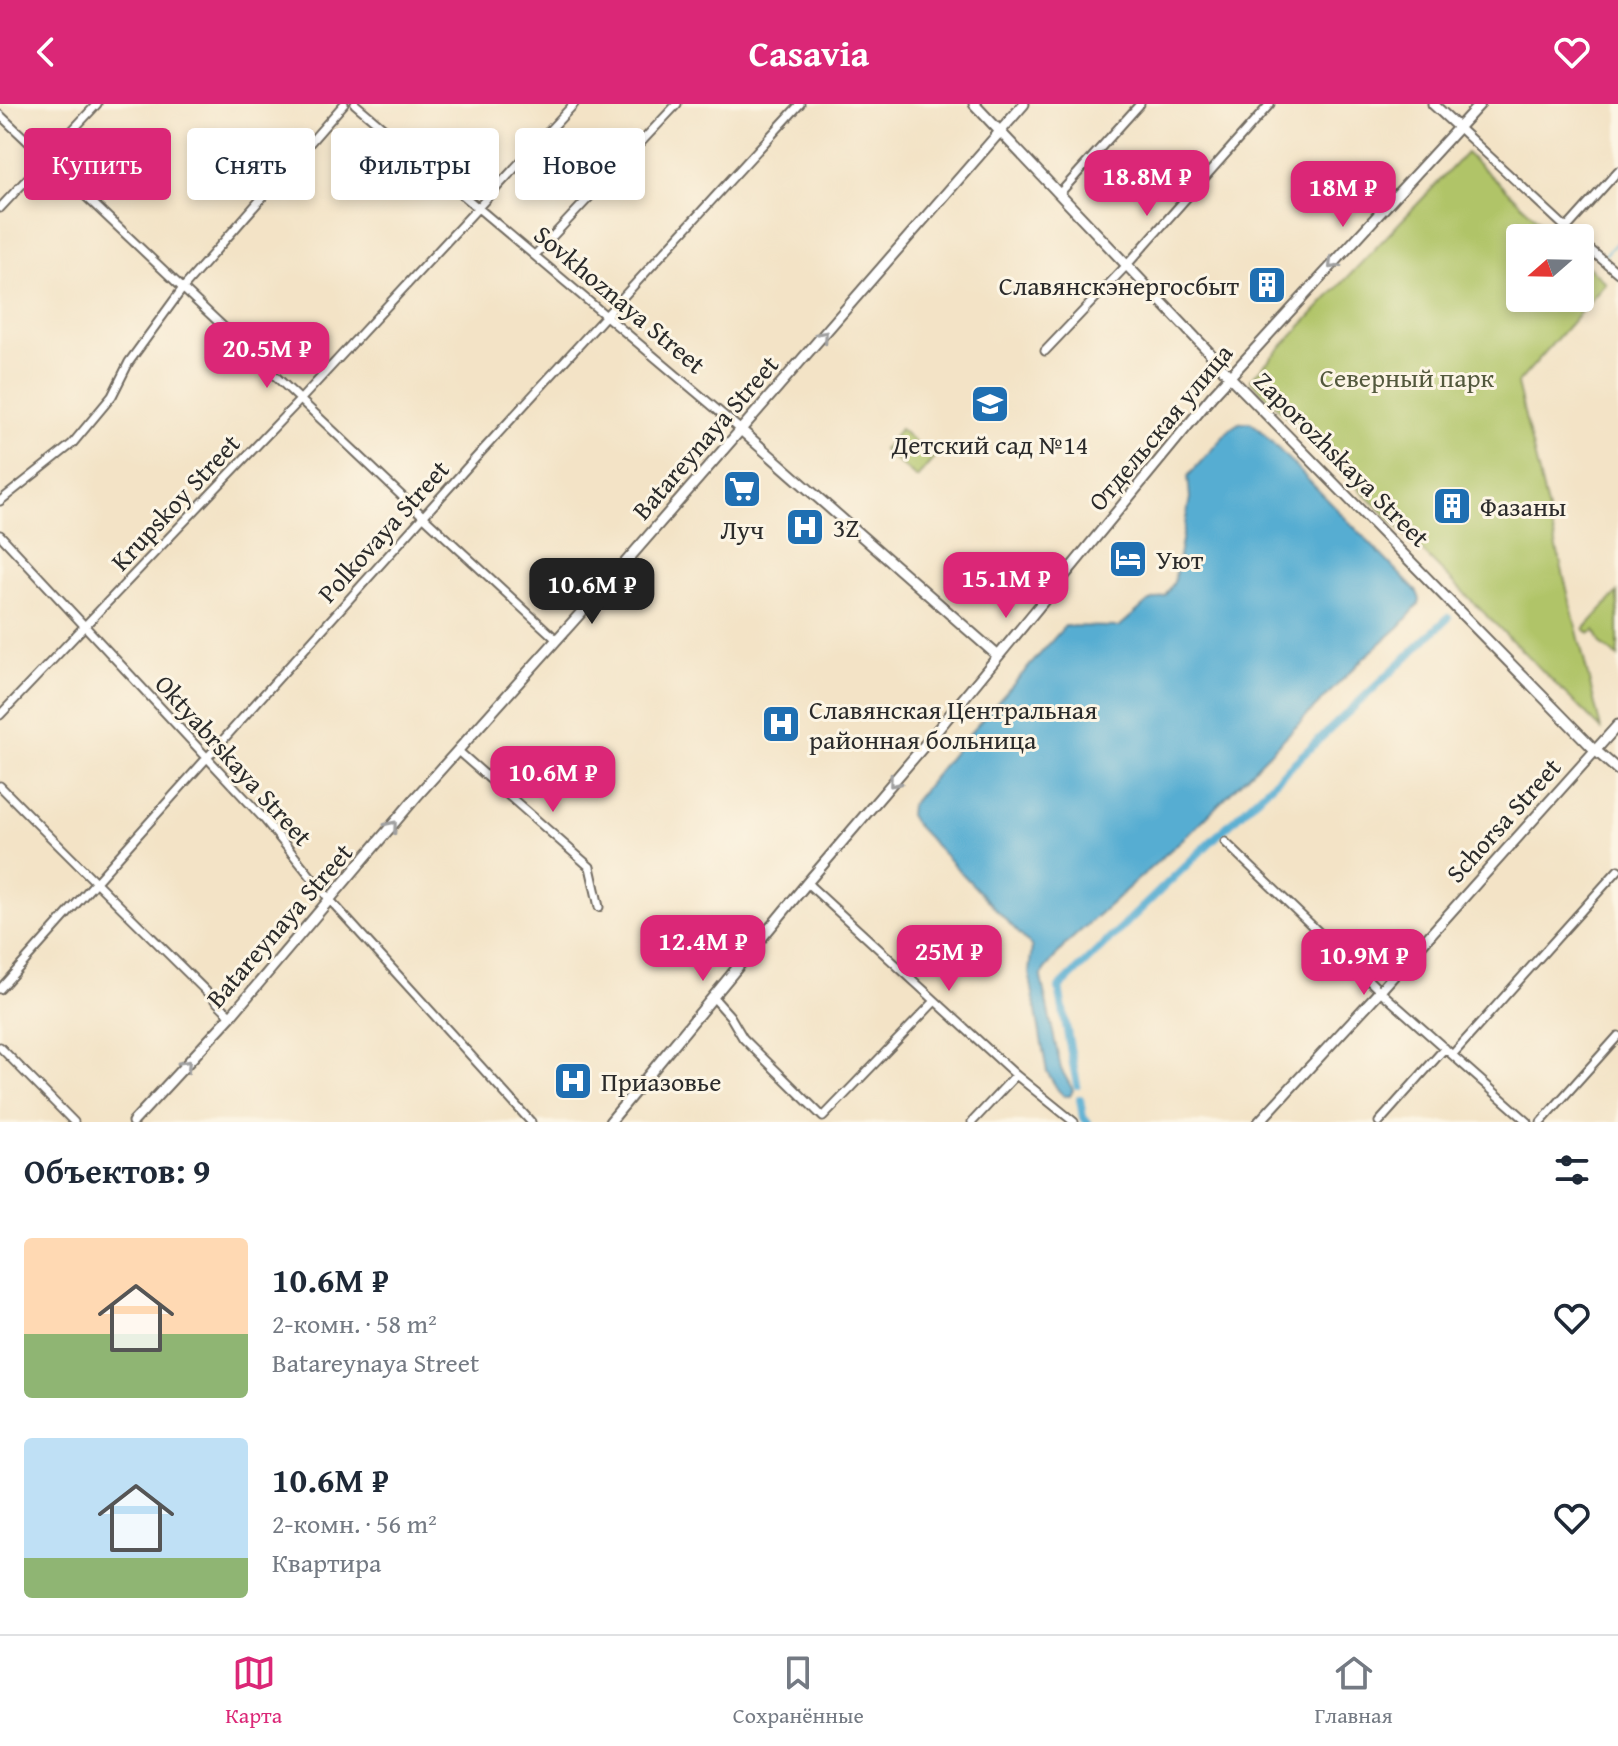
<!DOCTYPE html>
<html lang="ru">
<meta charset="utf-8">
<style>
body{margin:0;font-family:"Gentium Book Plus",serif;background:#f2f2f3;color:#1f2937;height:100vh;display:flex;flex-direction:column;font-size:30px;white-space:nowrap}
*{box-sizing:border-box;margin:0}
p{font-size:26px;color:#747a83}
.icon{flex:none;width:44px;height:44px;fill:none;stroke:currentColor;stroke-width:2;stroke-linecap:round;stroke-linejoin:round}
.map{position:relative;height:1018px;overflow:hidden}
.drawer{display:flex;flex-direction:column;background:#fff;flex:1}
.drawer>*{flex:none}
.banner{position:absolute;left:24px;top:24px;width:800px;height:72px;display:flex;gap:16px}
.needle{width:52px;rotate:250deg}
.controls{position:absolute;left:1506px;top:120px;display:grid;gap:16px}
.controls a{display:grid;place-items:center;width:88px;height:88px;border-radius:8px;background:#fff;box-shadow:0 4px 12px #0003;font-size:40px}
.price{position:absolute;translate:-50% -68px;padding:0 18px;border-radius:16px;background:#db2777;color:#fff;font-size:26px;line-height:52px;filter:drop-shadow(0 2px 4px #0008)}
.price::after{content:'';position:absolute;left:50%;top:48px;width:24px;height:18px;margin-left:-12px;background:inherit;clip-path:polygon(0 0,100% 0,50% 100%)}
.price.current{background:#222;color:#fff}
ul{padding:0;list-style:none}
li{display:flex;align-items:center;gap:24px;height:200px;padding:0 24px}
li span{display:grid;place-items:center;flex:none;width:224px;height:160px;border-radius:8px;color:#555}
li>.icon{margin-inline-start:auto}
span .icon{width:96px;height:96px;fill:#fffc;stroke-width:1}
li b{font-size:34px}
h2{display:flex;justify-content:space-between;align-items:center;height:96px;padding:0 24px;font-size:34px}
.chip{padding:0 28px;border-radius:8px;background:#fff;box-shadow:0 4px 12px #0003;font-size:28px;line-height:72px}
.chip.current{background:#db2777;color:#fff}
header{display:flex;justify-content:space-between;align-items:center;height:104px;padding:0 24px;background:#db2777;color:#fff;font-size:36px;font-weight:700}
.dock{display:flex;justify-content:space-around;align-items:center;height:112px;border-top:2px solid #e0e1e3;background:#fff;font-size:22px;color:#747a83}
.dock a{display:grid;justify-items:center;gap:4px}
.dock .current{color:#db2777}
.map>svg:first-child{display:block}
.green{fill:#b0c467;stroke:#6e7849;stroke-width:2}
.water{fill:#56add2;stroke:#406c7e;stroke-width:2}
.lines{fill:none;stroke-linecap:round;stroke-linejoin:round}
.stream{stroke:#56add2;stroke-width:2}
.canal{stroke:#56add2;stroke-width:8}
.minor-casing{stroke:#716b61;stroke-width:11}
.tertiary-casing{stroke:#716b61;stroke-width:13}
.minor{stroke:#fff;stroke-width:7}
.tertiary{stroke:#fff;stroke-width:9}
.oneway{stroke:#a0a0a0}
.labels{text-anchor:middle;dominant-baseline:central;stroke-width:6;stroke-linejoin:round;paint-order:stroke}
.poi-label{font-size:26px;fill:#2b2b2b;stroke:#fcf5e5;text-anchor:start}
.street-label{font-size:26px;fill:#2b2b2b;stroke:#fcf5e5}
.park-label{font-size:26px;fill:#53593d;stroke:#fcf5e5}
</style>
<header><svg class="icon" aria-label="back" viewBox="0 0 24 24"><path d="M15 5l-7 7 7 7"/></svg>Casavia<svg class="icon" aria-label="heart" viewBox="0 0 24 24"><path d="M12 20l-8-8c-3-5 5-10 8-4 3-6 11-1 8 4z"/></svg></header>
<div class="map">
<svg width="1618" height="1018" viewBox="0 0 1618 1018">
<rect width="100%" height="100%" fill="#fcf5e5"/>
<filter id="ink" filterUnits="userSpaceOnUse"><feTurbulence type="fractalNoise" baseFrequency=".0125" numOctaves="2"/><feDisplacementMap in="SourceGraphic" scale="16" xChannelSelector="R" yChannelSelector="G"/><feConvolveMatrix kernelMatrix="1 2 1 2 8 2 1 2 1" color-interpolation-filters="sRGB"/></filter>
<filter id="wash" filterUnits="userSpaceOnUse"><feTurbulence type="fractalNoise" baseFrequency=".006" numOctaves="4" result="noise"/><feDisplacementMap in="SourceGraphic" scale="32" xChannelSelector="R" yChannelSelector="G"/><feGaussianBlur stdDeviation="1.8" result="paint"/><feColorMatrix in="noise" values="0 0 0 0 0 0 0 0 0 0 0 0 0 0 0 0 0 1.4 0 .05"/><feComposite in="paint" operator="in"/></filter>
<g filter="url(#wash)">
<rect width="100%" height="100%" fill="#f3e3c6"/>
<path class="green" d="M1466,49L1558,134H1520V194H1580V155L1606,179L1517,280L1601,625L1250,276Z
M900,325L934,354L917,374L883,346Z
M1618,488V554L1601,540L1595,526L1590,530L1584,525Z"/>
<path class="water" d="M1250,318L1258,324L1417,488L1420,495L1419,500L1400,522L1365,553L1197,722L1066,840L1044,866L1041,874L1061,965L1073,986L1070,992H1064L1058,986L1047,968L1029,868L1032,843L914,719L909,711L910,702L963,637L1065,522L1119,523L1148,498L1165,492L1174,478L1190,394L1188,372L1230,325L1239,319Z"/>
<g class="lines">
<path class="stream" d="M1605,151L1618,137"/>
<path class="canal" d="M1077,981L1059,884L1202,746L1448,514
M1080,995L1083,1013L1088,1018"/>
</g>
</g>
<g filter="url(#ink)">
<g class="lines">
<defs>
<path id="minor" d="M355,0L741,326
M0,11L424,413L557,536
M1459,24L1577,134
M1059,90L1140,0
M0,104L97,0
M1566,125L1618,67
M1580,137L1618,169
M535,151L677,0
M1045,247L1126,162L1270,0
M0,397L72,340L112,292L129,258L183,184L344,0
M0,431L265,716L330,796L531,1018
M0,611L300,296L574,0
M458,647L590,763L599,803
M0,682C76,760 154,835 231,912
M1225,738L1380,887L1528,1018
M807,779L1016,971L1074,1018
M0,885L480,349L800,0
M713,893L730,912L743,934L823,1013L935,897
M0,943L74,1018
M1453,950L1618,766
M972,1018L1016,971
M1379,1018L1445,944
M1541,1018L1618,932"/>
<path id="tertiary" d="M974,0L1208,247L1229,272L1595,646L1618,666
M1433,0L1459,24
M741,326L998,552
M133,1018L231,912L416,693L604,483L1024,0
M610,1018L807,779L935,629L1212,292L1480,0
M1259,1018L1380,887L1618,621"/>
</defs>
<use href="#minor" class="minor-casing"/>
<use href="#tertiary" class="tertiary-casing"/>
<use href="#minor" class="minor"/>
<use href="#tertiary" class="tertiary"/>
</g>
<defs><path id="oneway-chevron" d="M-2-3.5L2.5 0L-2 3.5" fill="none" stroke-width="1.6" stroke-linecap="round" stroke-linejoin="round" transform="scale(2)"/></defs>
<g class="oneway">
<use href="#oneway-chevron" transform="translate(1333 160) rotate(133)"/>
<use href="#oneway-chevron" transform="translate(823 232) rotate(-49)"/>
<use href="#oneway-chevron" transform="translate(894 678) rotate(130)"/>
<use href="#oneway-chevron" transform="translate(392 722) rotate(-50)"/>
<use href="#oneway-chevron" transform="translate(186 961) rotate(-47)"/>
</g>
</g>
<defs>
<symbol id="building-square" viewBox="-11 -11 22 22"><rect x="-9" y="-9" width="18" height="18" rx="4" fill="#1f6fb2" stroke="#fcf5e5"/><path d="M-4-6H4V6H1V3H-1V6H-4ZM-2.5-4.3h1.7v1.8h-1.7ZM.8-4.3h1.7v1.8H.8ZM-2.5-1h1.7V.8h-1.7ZM.8-1h1.7V.8H.8Z" fill="#fff"/></symbol>
<symbol id="school-square" viewBox="-11 -11 22 22"><rect x="-9" y="-9" width="18" height="18" rx="4" fill="#1f6fb2" stroke="#fcf5e5"/><path d="M0-5L7-2L0 1L-7-2ZM-4 1L0 2.5L4 1V4Q0 6-4 4Z" fill="#fff"/></symbol>
<symbol id="supermarket-square" viewBox="-11 -11 22 22"><rect x="-9" y="-9" width="18" height="18" rx="4" fill="#1f6fb2" stroke="#fcf5e5"/><path d="M-6-5.5h2.5l.6 2H6L4.5 2H-2.5L-4.4-4H-6ZM-1.5 3.2a1.3 1.3 0 1 0 .1 0ZM3 3.2a1.3 1.3 0 1 0 .1 0Z" fill="#fff"/></symbol>
<symbol id="hospital-square" viewBox="-11 -11 22 22"><rect x="-9" y="-9" width="18" height="18" rx="4" fill="#1f6fb2" stroke="#fcf5e5"/><path d="M-5-5h3v3.5h4V-5h3V5h-3V1.5h-4V5h-3Z" fill="#fff"/></symbol>
<symbol id="hotel-square" viewBox="-11 -11 22 22"><rect x="-9" y="-9" width="18" height="18" rx="4" fill="#1f6fb2" stroke="#fcf5e5"/><path d="M-6-4.5h1.5V1H6V5H4.5V3h-9V5H-6ZM-4 0a1.8 1.8 0 1 1 3.6 0ZM.5 0V-2.5h3Q6-2.5 6 0Z" fill="#fff"/></symbol>
</defs>
<g fill-rule="evenodd">
<use href="#building-square" x="1245" y="159" width="44" height="44"/>
<use href="#school-square" x="968" y="278" width="44" height="44"/>
<use href="#supermarket-square" x="720" y="363" width="44" height="44"/>
<use href="#building-square" x="1430" y="380" width="44" height="44"/>
<use href="#hospital-square" x="783" y="401" width="44" height="44"/>
<use href="#hotel-square" x="1106" y="433" width="44" height="44"/>
<use href="#hospital-square" x="759" y="598" width="44" height="44"/>
<use href="#hospital-square" x="551" y="955" width="44" height="44"/>
</g>
<g class="labels">
<g class="poi-label">
<text x="1239" y="181" text-anchor="end">Славянскэнергосбыт</text>
<text x="990" y="340" text-anchor="middle">Детский сад №14</text>
<text x="1480" y="402">Фазаны</text>
<text x="833" y="423">3Z</text>
<text x="742" y="425" text-anchor="middle">Луч</text>
<text x="1156" y="455">Уют</text>
<text x="809" y="605">Славянская Центральная<tspan x="809" dy="30">районная больница</tspan></text>
<text x="601" y="977">Приазовье</text>
</g>
<g class="street-label">
<text transform="translate(620 195) rotate(40)">Sovkhoznaya Street</text>
<text transform="translate(1160 323) rotate(-50)">Отдельская улица</text>
<text transform="translate(705 333) rotate(-49)">Batareynaya Street</text>
<text transform="translate(1342 355) rotate(45)">Zaporozhskaya Street</text>
<text transform="translate(175 398) rotate(-47)">Krupskoy Street</text>
<text transform="translate(383 427) rotate(-48)">Polkovaya Street</text>
<text transform="translate(234 656) rotate(48)">Oktyabrskaya Street</text>
<text transform="translate(1503 716) rotate(-48)">Schorsa Street</text>
<text transform="translate(279 821) rotate(-49)">Batareynaya Street</text>
</g>
<g class="park-label">
<text x="1407" y="273">Северный парк</text>
</g>
</g>
</svg>
<div class="controls">
<a><svg class="needle" viewBox="-14 -14 28 28"><path d="M0-13l5 13h-10z" fill="#e53935"/><path d="M0 13l5-13h-10z" fill="#747a83"/></svg></a>
</div>
<b class="price" style="left:1147px;top:114px">18.8M ₽</b>
<b class="price" style="left:1343px;top:125px">18M ₽</b>
<b class="price" style="left:267px;top:286px">20.5M ₽</b>
<b class="price" style="left:1006px;top:516px">15.1M ₽</b>
<b class="price current" style="left:592px;top:522px">10.6M ₽</b>
<b class="price" style="left:553px;top:710px">10.6M ₽</b>
<b class="price" style="left:703px;top:879px">12.4M ₽</b>
<b class="price" style="left:949px;top:889px">25M ₽</b>
<b class="price" style="left:1364px;top:893px">10.9M ₽</b>
<div class="banner">
<a class="chip current">Купить</a>
<a class="chip">Снять</a>
<a class="chip">Фильтры</a>
<a class="chip">Новое</a>
</div>
</div>
<section class="drawer">
<h2>Объектов: 9<svg class="icon" aria-label="filters" viewBox="0 0 24 24"><path d="M4 7h16M4 17h16"/><circle cx="9" cy="7" r="2"/><circle cx="15" cy="17" r="2"/></svg></h2>
<ul>
<li><span style="background:linear-gradient(#ffd9b3 60%,#8fb573 0)"><svg class="icon" aria-label="home" viewBox="0 0 24 24"><path d="M3 11l9-7 9 7M6 9v11h12V9"/></svg></span><div><b>10.6M ₽</b><p>2-комн. · 58 m²</p><p>Batareynaya Street</p></div><svg class="icon" aria-label="heart" viewBox="0 0 24 24"><path d="M12 20l-8-8c-3-5 5-10 8-4 3-6 11-1 8 4z"/></svg></li>
<li><span style="background:linear-gradient(#bfe0f5 75%,#8fb573 0)"><svg class="icon" aria-label="home" viewBox="0 0 24 24"><path d="M3 11l9-7 9 7M6 9v11h12V9"/></svg></span><div><b>10.6M ₽</b><p>2-комн. · 56 m²</p><p>Квартира</p></div><svg class="icon" aria-label="heart" viewBox="0 0 24 24"><path d="M12 20l-8-8c-3-5 5-10 8-4 3-6 11-1 8 4z"/></svg></li>
</ul>
</section>
<nav class="dock">
<a class="current"><svg class="icon" aria-label="map" viewBox="0 0 24 24"><path d="M3 6l6-2 6 2 6-2v14l-6 2-6-2-6 2zM9 4v14M15 6v14"/></svg>Карта</a>
<a><svg class="icon" aria-label="saved" viewBox="0 0 24 24"><path d="M7 4h10v16l-5-4-5 4z"/></svg>Сохранённые</a>
<a><svg class="icon" aria-label="home" viewBox="0 0 24 24"><path d="M3 11l9-7 9 7M6 9v11h12V9"/></svg>Главная</a>
</nav>
